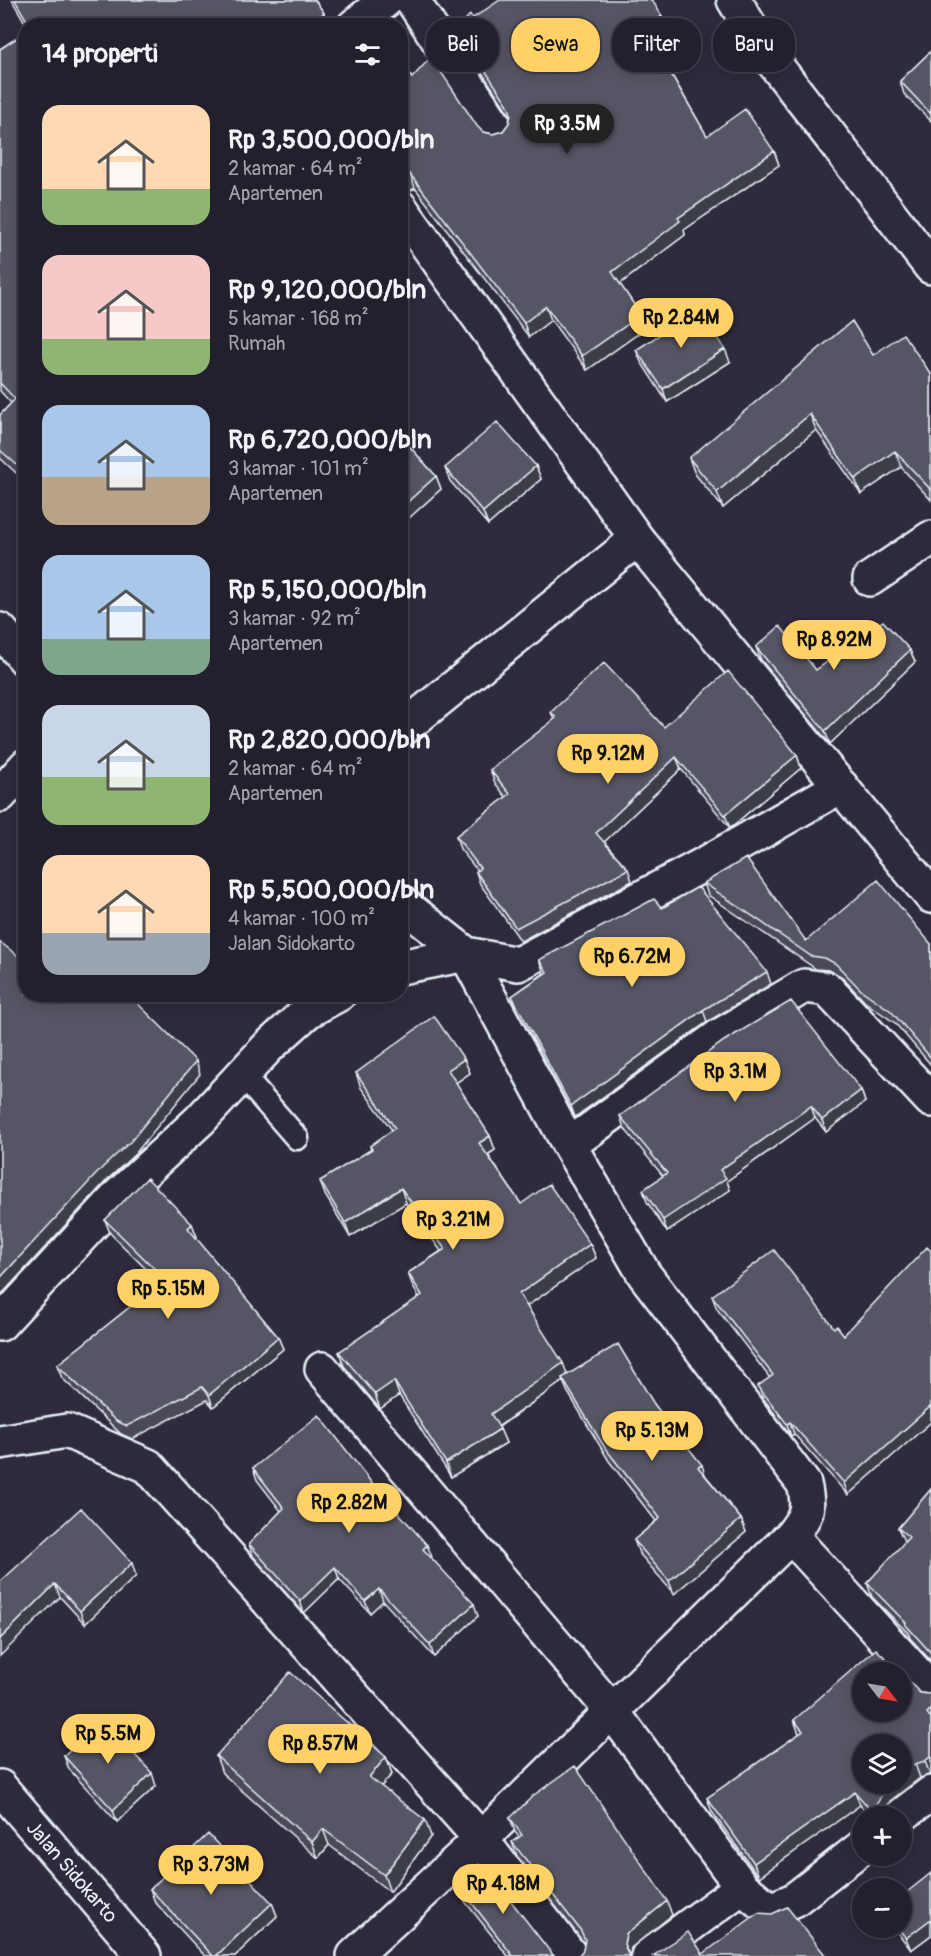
<!DOCTYPE html>
<html lang="id">
<meta charset="utf-8">
<style>
body{margin:0;font-family:Pangolin,sans-serif;background:#2f2d3a;color:#f1f3f6;height:100vh;display:flex;flex-direction:column;font-size:22px;white-space:nowrap}
*{box-sizing:border-box;margin:0}
p{font-size:20px;color:#a3a3aa}
.icon{flex:none;width:33px;height:33px;fill:none;stroke:currentColor;stroke-width:2;stroke-linecap:round;stroke-linejoin:round}
.map{position:relative;flex:1;overflow:hidden}
.details{position:absolute;left:18px;top:18px;width:390px;height:984px;display:flex;flex-direction:column;background:#23202e;border-radius:24px;box-shadow:0 3px 15px #0003,0 0 0 2px #403e4a}
.details>*{flex:none}
.guide{position:absolute;left:426px;top:18px;width:414px;height:54px;display:flex;gap:12px}
.needle{width:39px;rotate:121deg}
.tools{position:absolute;left:852px;top:1662px;display:grid;gap:12px}
.tools a{display:grid;place-items:center;width:60px;height:60px;border-radius:50%;background:#23202e;box-shadow:0 3px 15px #0003,0 0 0 2px #403e4a;font-size:30px}
.price{position:absolute;translate:-50% -51px;padding:0 14px;border-radius:21px;background:#ffd166;color:#111;font-size:20px;line-height:39px;filter:drop-shadow(0 2px 3px #0008)}
.price::after{content:'';position:absolute;left:50%;top:36px;width:18px;height:14px;margin-left:-9px;background:inherit;clip-path:polygon(0 0,100% 0,50% 100%)}
.price.selected{background:#222;color:#fff}
ul{padding:0;list-style:none}
li{display:flex;align-items:center;gap:18px;height:150px;padding:0 24px}
li span{display:grid;place-items:center;flex:none;width:168px;height:120px;border-radius:18px;color:#555}
li>.icon{margin-inline-start:auto}
span .icon{width:72px;height:72px;fill:#fffc;stroke-width:1}
li b{font-size:26px}
h2{display:flex;justify-content:space-between;align-items:center;height:72px;padding:0 24px;font-size:26px}
.pill{padding:0 21px;border-radius:24px;background:#23202e;box-shadow:0 3px 15px #0003,0 0 0 2px #403e4a;font-size:21px;line-height:54px}
.pill.selected{background:#ffd166;color:#111}
.map>svg:first-child{display:block}
.lines{fill:none;stroke-linecap:round;stroke-linejoin:round}
.service-casing{stroke:#e8f1f8;stroke-width:27}
.minor-casing{stroke:#e8f1f8;stroke-width:38}
.service{stroke:#2f2a3d;stroke-width:22}
.minor{stroke:#2f2a3d;stroke-width:33}
.wall{fill:#4b4957;stroke:#e8f1f8;stroke-width:1.5}
.shaded-wall{fill:#3d3c47;stroke:#e8f1f8;stroke-width:1.5}
.building{fill:#575565;stroke:#e8f1f8;stroke-width:1.5}
.labels{text-anchor:middle;dominant-baseline:central;stroke-width:4.5;stroke-linejoin:round;paint-order:stroke}
.street-label{font-size:20px;fill:#e8f1f8;stroke:#2f2a3d}
</style>
<div class="map">
<svg width="931" height="1956" viewBox="0 0 931 1956">
<rect width="100%" height="100%" fill="#2f2a3d"/>
<filter id="ink" filterUnits="userSpaceOnUse"><feTurbulence type="fractalNoise" baseFrequency=".0167" numOctaves="2"/><feDisplacementMap in="SourceGraphic" scale="12" xChannelSelector="R" yChannelSelector="G"/><feConvolveMatrix kernelMatrix="1 2 1 2 8 2 1 2 1" color-interpolation-filters="sRGB"/></filter>
<g filter="url(#ink)">
<g class="lines">
<defs>
<path id="service" d="M242,1075L297,1138"/>
<path id="minor" d="M412,0L497,129
M734,0L764,50L931,267
M354,26L386,0
M400,207L637,539L931,896
M870,579L931,538
M0,630L26,660
M400,731L637,539
M0,795L26,766
M400,967L466,954L518,964L708,862L841,786
M569,1145L718,1037L804,986L827,989L931,1100
M0,1324L121,1193L200,1120L269,1046L308,1011L339,994
M322,1369L612,1711L742,1887L770,1910L794,1900L862,1847
M0,1442L67,1431L148,1466L481,1839L571,1956
M791,1536L931,1689
M0,1787L144,1956
M901,1816L931,1793
M354,1956L481,1839L791,1536C807,1516 810,1509 804,1484L644,1274L569,1145L466,954L400,902
M648,1956L742,1887"/>
</defs>
<use href="#service" class="service-casing"/>
<use href="#minor" class="minor-casing"/>
<use href="#service" class="service"/>
<use href="#minor" class="minor"/>
</g>
<path class="wall" d="M12,0H315L324,13L328,26H27Z
M662,16L667,29L652,40L707,136L774,151L779,165L684,230L685,235L620,284L641,315L646,328L587,370L551,320L529,337L415,188L409,191L400,177V63L412,78L483,132L493,134L503,131L509,123L510,115L462,42L457,28L473,18Z
M26,32V482L0,458V415L11,403L0,391V49Z
M931,51V121L904,94L900,81Z
M636,350L730,362L667,402L641,362Z
M873,355L931,374V500L901,467L861,494L816,430L723,508L695,474L689,458Z
M400,436L436,476L441,489L408,519L400,510Z
M536,466L541,479L488,525L450,481L445,468Z
M26,482V497L21,485Z
M756,647L816,670L915,662L830,744L761,660Z
M551,712L664,727L797,755L801,768L730,828L681,769L604,842L628,869L632,881L521,941L480,884L476,872L477,870L460,849L456,836L506,797L495,783L490,770L554,720Z
M704,883L806,941L931,944V1065L895,1023L865,1002L841,976L829,970L816,969L708,895Z
M662,908L767,972L771,984L707,1022L575,1117L516,1008L512,996L544,973L539,960Z
M464,1059L470,1073L456,1083L490,1136L495,1150L488,1155L521,1204L590,1244L596,1258L527,1306L567,1375L654,1404L706,1476L741,1519L746,1532L674,1594L639,1553L634,1540L656,1521L609,1461L567,1391L563,1381L499,1427L506,1443L451,1477L399,1395L380,1409L344,1366L339,1352L419,1297L413,1287L408,1273L441,1251L406,1203L350,1237L325,1195L320,1181L371,1150L370,1146L392,1130L361,1088L356,1073Z
M861,1090L865,1102L826,1132L815,1118L727,1181L730,1190L667,1232L647,1202L643,1190L663,1176L624,1128L620,1116Z
M105,1220L192,1224L197,1237L196,1238L278,1337L283,1349L213,1407L207,1400L132,1439L121,1434L62,1378L57,1365L160,1283L110,1233Z
M931,1251V1422L848,1495L794,1434L791,1436L763,1398L758,1386L770,1378L717,1309L712,1296L834,1328L844,1335Z
M253,1468L395,1513L478,1616L434,1657L383,1601L370,1613L339,1579L304,1613L253,1556L249,1544L281,1511L257,1480Z
M931,1489V1661L910,1638L908,1633L872,1597L867,1583L905,1543L898,1528Z
M136,1576L85,1624L60,1597L0,1582Z
M920,1693L929,1694L931,1693V1774L920,1778L890,1801L882,1816H869L860,1805L759,1877L712,1812L707,1798L799,1734L794,1720Z
M64,1756L156,1786L117,1822L69,1769Z
M216,1756L386,1757L392,1774L381,1786L431,1836L390,1892L329,1845L318,1858L222,1773Z
M510,1818L672,1915L631,1948L583,1950L584,1943L517,1856L512,1842L519,1837L515,1832Z
M931,1873V1935L911,1950L894,1928H902Z
M458,1885L552,1954L554,1956H508L463,1899Z
M150,1889L272,1903L277,1916L235,1956H205L155,1902Z"/>
<path class="shaded-wall" d="M324,13L328,26H305Z
M662,16L667,29L649,41L644,28Z
M774,151L779,165L684,230L685,235L617,286L612,272L678,218Z
M410,174L415,188L409,191L404,177Z
M402,277L407,290L400,296V279Z
M546,306L551,320L529,337L524,323Z
M641,315L646,328L587,370L582,356Z
M725,349L730,362L667,402L663,389Z
M810,414L816,430L723,508L717,492Z
M895,451L901,467L861,494L855,479Z
M536,466L541,479L488,525L483,512Z
M436,476L441,489L408,519L403,506Z
M910,650L915,662L830,744L825,731Z
M797,755L801,768L730,828L725,815Z
M676,757L681,769L600,846L596,833Z
M703,1010L707,1022L575,1117L571,1106Z
M464,1059L470,1073L454,1084L448,1070Z
M196,1061L200,1074L135,1154L107,1180L2,1294L0,1290V1278Z
M861,1090L865,1102L826,1132L822,1120Z
M811,1106L815,1118L727,1181L730,1190L667,1232L663,1220L720,1170Z
M490,1136L495,1150L484,1157L479,1143Z
M401,1188L406,1203L350,1237L345,1223Z
M192,1224L197,1237L193,1241L188,1228Z
M590,1244L596,1258L524,1308L519,1294Z
M278,1337L283,1349L213,1407L209,1395Z
M563,1363L568,1377L562,1378L563,1381L496,1428L491,1414Z
M394,1381L399,1395L380,1409L375,1394Z
M931,1406V1422L848,1495L844,1483Z
M790,1422L794,1434L791,1436L787,1424Z
M500,1429L506,1443L451,1477L446,1463Z
M702,1465L706,1478L698,1467Z
M741,1519L746,1532L674,1594L669,1581Z
M427,1545L432,1557L427,1561L423,1549Z
M132,1563L136,1576L85,1624L80,1611Z
M335,1567L339,1579L304,1613L300,1601Z
M55,1584L60,1597L0,1656V1639Z
M379,1589L383,1601L370,1613L365,1601Z
M474,1604L478,1616L434,1657L430,1645Z
M931,1709V1724L927,1713Z
M931,1756V1774L930,1775L925,1761Z
M386,1757L392,1774L375,1793L369,1777Z
M915,1764L920,1778L890,1801L882,1816H872L870,1809L885,1787L890,1784H902V1774Z
M152,1773L156,1786L117,1822L113,1810Z
M855,1792L860,1805L759,1877L754,1863Z
M425,1820L431,1836L390,1892L384,1875Z
M323,1829L329,1845L318,1858L312,1842Z
M667,1901L672,1915L631,1948L630,1956L624,1944L626,1934Z
M272,1903L277,1916L235,1956H216Z
M931,1919V1935L911,1950L906,1938Z"/>
<path class="building" d="M15,0H315L324,13L305,26H30Z
M500,0H652L662,16L644,28L707,136L745,109L774,151L678,218L680,221L612,272L641,315L582,356L546,306L524,323L410,174L404,177L400,171V63L412,78L431,57L477,126L483,132L493,134L503,131L509,123L511,114L508,105L457,28L470,15L473,18Z
M26,32V473L0,450V415L15,399L0,383V49Z
M931,51V114L900,81Z
M699,309L725,349L663,389L636,350Z
M852,321L873,355L903,334L931,374V490L895,451L855,479L810,414L717,492L689,458Z
M497,422L536,466L483,512L445,468Z
M400,436L436,476L403,506L400,503Z
M26,482V491L21,485Z
M883,621L910,650L825,731L756,647L780,626L816,670Z
M604,663L664,727L728,671L797,755L725,815L676,757L596,833L628,869L516,928L476,872L480,868L456,836L510,794L490,770L556,718L551,712Z
M746,858L806,941L878,880L931,944V1058L891,1011L861,990L836,964L825,958L811,956L704,883Z
M698,887L767,972L703,1010L571,1106L512,996L547,972L539,960L654,899L662,908Z
M0,942L26,962V994H128L196,1061L131,1141L103,1167L0,1278Z
M791,1001L861,1090L822,1120L811,1106L720,1170L726,1178L663,1220L643,1190L667,1173L620,1116L724,1041Z
M434,1016L464,1059L448,1070L490,1136L479,1143L521,1204L549,1184L590,1244L519,1294L563,1363L491,1414L500,1429L446,1463L394,1381L375,1394L339,1352L422,1295L408,1273L445,1249L401,1188L345,1223L320,1181L372,1149L370,1146L395,1128L356,1073Z
M147,1178L192,1224L188,1228L278,1337L209,1395L202,1387L127,1426L116,1421L57,1365L165,1279L105,1220Z
M927,1247L931,1251V1406L844,1483L790,1422L787,1424L758,1386L773,1375L712,1296L774,1250L834,1328L837,1326L844,1335Z
M618,1344L654,1404L702,1465L698,1467L741,1519L669,1581L634,1540L660,1518L605,1448L562,1378Z
M319,1415L395,1513L397,1511L427,1545L423,1549L474,1604L430,1645L379,1589L365,1601L335,1567L300,1601L249,1544L284,1508L253,1468Z
M931,1489V1653L905,1624L906,1623L867,1583L909,1537L898,1528Z
M81,1508L132,1563L80,1611L55,1584L0,1639V1582Z
M876,1649L900,1672H862V1712H902V1674L920,1693L929,1694L931,1693V1709L927,1713L931,1718V1756L925,1761L915,1764L902,1774V1744H862V1784H890L885,1787L878,1802L870,1809L855,1792L754,1863L707,1798L803,1731L794,1720Z
M290,1672L386,1757L369,1777L425,1820L384,1875L323,1829L312,1842L216,1756Z
M103,1721L152,1773L113,1810L64,1756Z
M575,1766L667,1901L626,1934L624,1944L628,1954L631,1956H578L583,1950L585,1940L581,1931L512,1842L522,1835L510,1818L534,1795Z
M208,1834L272,1903L216,1956H213L150,1889Z
M483,1865L552,1954L554,1956H513L458,1885Z
M931,1873V1919L906,1938L898,1928H902V1896Z
M787,1907L826,1956H653L688,1932L703,1954L758,1913L772,1914Z"/>
</g>
<g class="labels">
<g class="street-label">
<text transform="translate(72 1872) rotate(49)">Jalan Sidokarto</text>
</g>
</g>
</svg>
<div class="tools">
<a><svg class="needle" viewBox="-14 -14 28 28"><path d="M0-13l5 13h-10z" fill="#e53935"/><path d="M0 13l5-13h-10z" fill="#a3a3aa"/></svg></a>
<a><svg class="icon" aria-label="layers" viewBox="0 0 24 24"><path d="M12 4l9 5-9 5-9-5zM3 14l9 5 9-5"/></svg></a>
<a>+</a>
<a>−</a>
</div>
<b class="price selected" style="left:567px;top:155px">Rp 3.5M</b>
<b class="price" style="left:681px;top:349px">Rp 2.84M</b>
<b class="price" style="left:834px;top:671px">Rp 8.92M</b>
<b class="price" style="left:608px;top:785px">Rp 9.12M</b>
<b class="price" style="left:632px;top:988px">Rp 6.72M</b>
<b class="price" style="left:735px;top:1103px">Rp 3.1M</b>
<b class="price" style="left:453px;top:1251px">Rp 3.21M</b>
<b class="price" style="left:168px;top:1320px">Rp 5.15M</b>
<b class="price" style="left:652px;top:1462px">Rp 5.13M</b>
<b class="price" style="left:349px;top:1534px">Rp 2.82M</b>
<b class="price" style="left:108px;top:1765px">Rp 5.5M</b>
<b class="price" style="left:320px;top:1775px">Rp 8.57M</b>
<b class="price" style="left:211px;top:1896px">Rp 3.73M</b>
<b class="price" style="left:503px;top:1915px">Rp 4.18M</b>
<div class="guide">
<a class="pill">Beli</a>
<a class="pill selected">Sewa</a>
<a class="pill">Filter</a>
<a class="pill">Baru</a>
</div>
<section class="details">
<h2>14 properti<svg class="icon" aria-label="filters" viewBox="0 0 24 24"><path d="M4 7h16M4 17h16"/><circle cx="9" cy="7" r="2"/><circle cx="15" cy="17" r="2"/></svg></h2>
<ul>
<li><span style="background:linear-gradient(#ffd9b3 70%,#8fb573 0)"><svg class="icon" aria-label="home" viewBox="0 0 24 24"><path d="M3 11l9-7 9 7M6 9v11h12V9"/></svg></span><div><b>Rp 3,500,000/bln</b><p>2 kamar · 64 m²</p><p>Apartemen</p></div></li>
<li><span style="background:linear-gradient(#f6c9c9 70%,#8fb573 0)"><svg class="icon" aria-label="home" viewBox="0 0 24 24"><path d="M3 11l9-7 9 7M6 9v11h12V9"/></svg></span><div><b>Rp 9,120,000/bln</b><p>5 kamar · 168 m²</p><p>Rumah</p></div></li>
<li><span style="background:linear-gradient(#a9c7e8 60%,#b9a48a 0)"><svg class="icon" aria-label="home" viewBox="0 0 24 24"><path d="M3 11l9-7 9 7M6 9v11h12V9"/></svg></span><div><b>Rp 6,720,000/bln</b><p>3 kamar · 101 m²</p><p>Apartemen</p></div></li>
<li><span style="background:linear-gradient(#a9c7e8 70%,#7fa58c 0)"><svg class="icon" aria-label="home" viewBox="0 0 24 24"><path d="M3 11l9-7 9 7M6 9v11h12V9"/></svg></span><div><b>Rp 5,150,000/bln</b><p>3 kamar · 92 m²</p><p>Apartemen</p></div></li>
<li><span style="background:linear-gradient(#c9d6e8 60%,#8fb573 0)"><svg class="icon" aria-label="home" viewBox="0 0 24 24"><path d="M3 11l9-7 9 7M6 9v11h12V9"/></svg></span><div><b>Rp 2,820,000/bln</b><p>2 kamar · 64 m²</p><p>Apartemen</p></div></li>
<li><span style="background:linear-gradient(#ffd9b3 65%,#9aa5b1 0)"><svg class="icon" aria-label="home" viewBox="0 0 24 24"><path d="M3 11l9-7 9 7M6 9v11h12V9"/></svg></span><div><b>Rp 5,500,000/bln</b><p>4 kamar · 100 m²</p><p>Jalan Sidokarto</p></div></li>
</ul>
</section>
</div>
